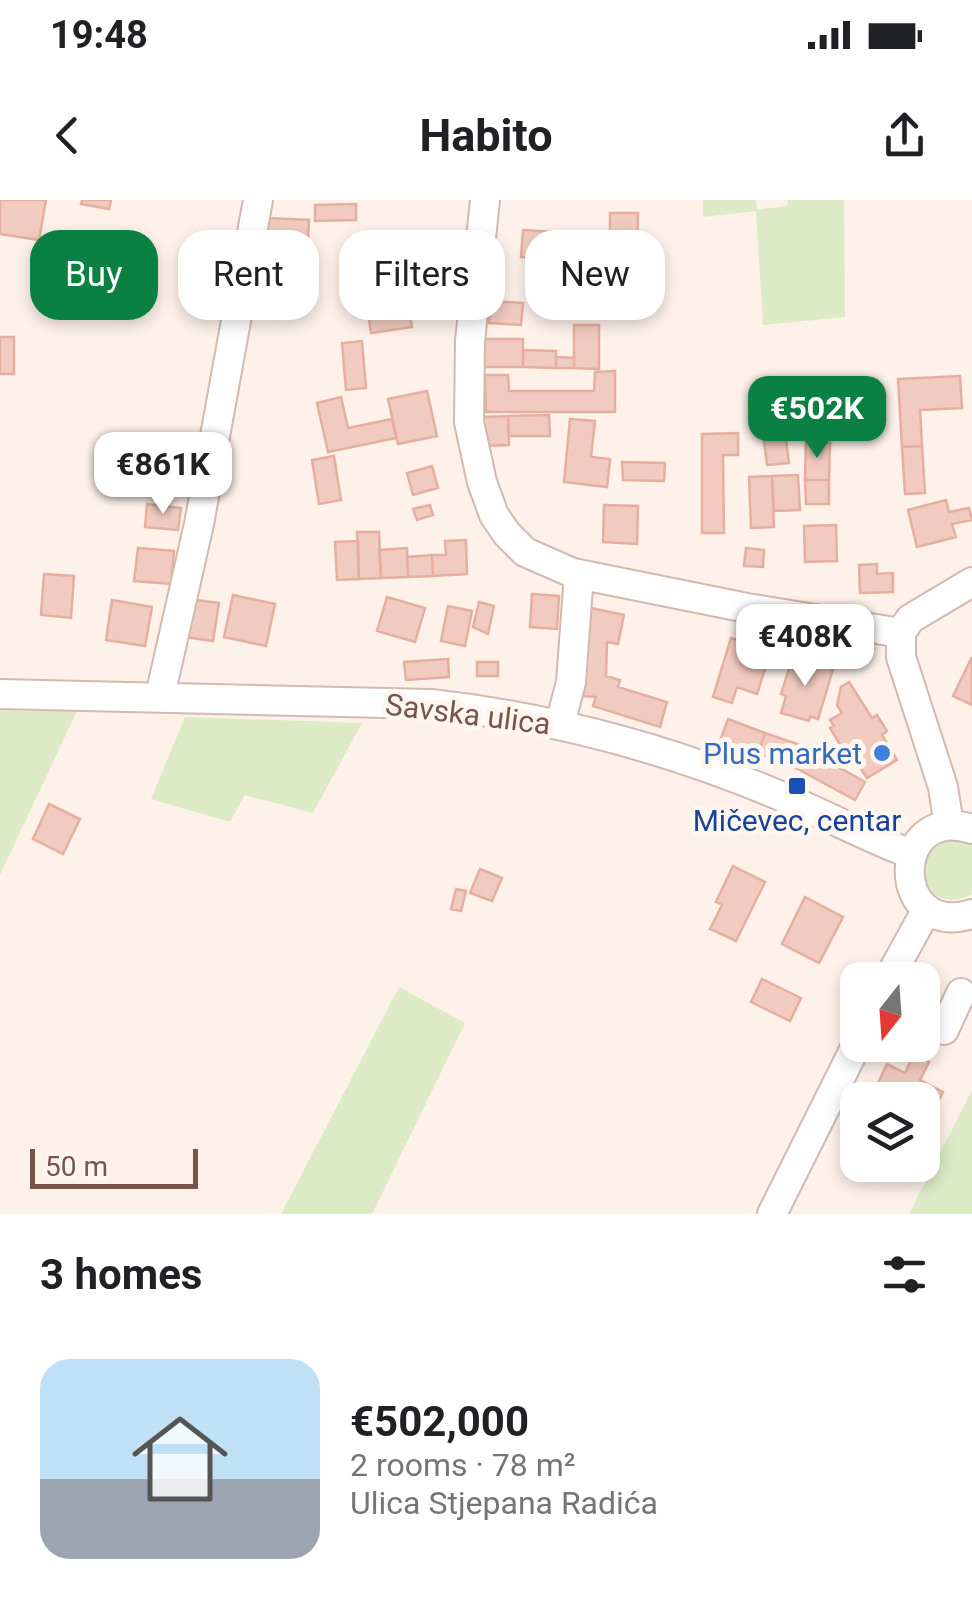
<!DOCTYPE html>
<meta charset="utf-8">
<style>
body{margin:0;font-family:Roboto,sans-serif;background:#f2f2f2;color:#202124;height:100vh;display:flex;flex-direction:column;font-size:38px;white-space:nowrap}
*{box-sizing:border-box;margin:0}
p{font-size:32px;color:#757577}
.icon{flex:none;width:55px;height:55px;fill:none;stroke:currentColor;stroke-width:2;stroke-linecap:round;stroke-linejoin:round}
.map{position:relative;height:1014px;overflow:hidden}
.panel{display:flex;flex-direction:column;background:#fff;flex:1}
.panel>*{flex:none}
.top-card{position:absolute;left:30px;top:30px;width:912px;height:90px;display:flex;gap:20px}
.needle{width:65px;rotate:197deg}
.tools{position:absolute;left:840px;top:762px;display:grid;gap:20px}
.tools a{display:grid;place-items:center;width:100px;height:100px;border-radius:20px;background:#fff;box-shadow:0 5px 15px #0003;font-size:50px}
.scale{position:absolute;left:30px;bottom:25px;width:168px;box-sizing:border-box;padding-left:10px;border:5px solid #78544c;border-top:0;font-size:28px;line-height:35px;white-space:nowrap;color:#78544c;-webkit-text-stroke:8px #fff6ef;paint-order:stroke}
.price{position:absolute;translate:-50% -85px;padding:0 22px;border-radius:20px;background:#fff;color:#222;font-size:32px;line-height:65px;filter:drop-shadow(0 2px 5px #0008)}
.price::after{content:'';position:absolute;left:50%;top:60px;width:30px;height:22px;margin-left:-15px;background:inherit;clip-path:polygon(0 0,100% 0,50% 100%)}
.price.on{background:#0b8043;color:#fff}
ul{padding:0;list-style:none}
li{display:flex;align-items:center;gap:30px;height:250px;padding:0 40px}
li span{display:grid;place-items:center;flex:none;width:280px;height:200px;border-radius:30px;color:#555}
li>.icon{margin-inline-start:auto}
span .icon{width:120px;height:120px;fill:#fffc;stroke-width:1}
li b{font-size:42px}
h2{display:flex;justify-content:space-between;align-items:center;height:120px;padding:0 40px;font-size:42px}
.chip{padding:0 35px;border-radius:30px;background:#fff;box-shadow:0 5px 15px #0003;font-size:35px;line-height:90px}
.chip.on{background:#0b8043;color:#fff}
.status{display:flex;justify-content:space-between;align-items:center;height:70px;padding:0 50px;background:#fff;direction:ltr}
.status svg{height:28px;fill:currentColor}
header{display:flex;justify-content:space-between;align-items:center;height:130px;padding:0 40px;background:#fff;font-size:45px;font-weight:700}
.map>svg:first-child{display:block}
.green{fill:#dcebc6}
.building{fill:#f2cbc0;stroke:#e5afa0;stroke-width:2.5}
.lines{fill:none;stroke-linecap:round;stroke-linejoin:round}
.minor-casing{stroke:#d2bab0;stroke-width:32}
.minor{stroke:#fff;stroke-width:28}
.shop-dot{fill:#3f7fe0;stroke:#fff6ef;stroke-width:4}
.transit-dot{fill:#1a4fb4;stroke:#fff6ef;stroke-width:4}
.labels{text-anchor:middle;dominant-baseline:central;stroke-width:10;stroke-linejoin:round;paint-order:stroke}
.street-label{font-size:30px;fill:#78544c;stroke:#fff6ef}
.shop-label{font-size:30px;fill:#366cbe;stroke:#fff6ef;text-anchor:end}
.transit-label{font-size:30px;fill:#164399;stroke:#fff6ef}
</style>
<div class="status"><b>19:48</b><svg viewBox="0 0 49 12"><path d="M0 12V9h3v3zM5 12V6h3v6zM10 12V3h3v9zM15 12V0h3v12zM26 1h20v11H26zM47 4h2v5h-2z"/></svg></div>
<header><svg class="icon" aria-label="back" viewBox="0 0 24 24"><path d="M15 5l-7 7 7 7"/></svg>Habito<svg class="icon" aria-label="share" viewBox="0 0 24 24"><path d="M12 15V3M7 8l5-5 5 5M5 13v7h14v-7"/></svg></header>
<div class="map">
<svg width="972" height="1014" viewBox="0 0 972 1014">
<rect width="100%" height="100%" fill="#fdf1e9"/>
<path class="green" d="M703,0H756L757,10L787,6L788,0H844L845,117L763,125L756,11L703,17Z
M0,510L77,511L0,675Z
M185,517L362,523L313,613L245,595L230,622L151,599Z
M944,638L965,639L972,643V694C934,716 898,670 944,638Z
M399,787L465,823L372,1014H281Z
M972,890V1014H909Z"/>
<path class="building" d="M0,0H46L39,40L0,34Z
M82,0H111L109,9L81,4Z
M356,4V20L315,21V5Z
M610,13H638L637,65H610Z
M268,18L309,20L308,40L267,38Z
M523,30L571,33L569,60L521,57Z
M408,35L446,38L444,72L405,69Z
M192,37L229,44L221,82L185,76Z
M44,55L82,63L78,83L39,75Z
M96,59L155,67L152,89L125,85L124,94L104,91L106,81L93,80Z
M352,69H368V93H352Z
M406,92L412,127L371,133L366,98Z
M490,101L523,103L521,125L489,123Z
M574,125H599V169L574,168Z
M0,137H14V174H0Z
M484,139H523V167H484Z
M362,141L366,188L346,190L342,143Z
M523,150L556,151V168L523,167Z
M556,157L574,158V168H556Z
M615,171V212H486L485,175H508L509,191H594L595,172Z
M960,176L962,208L920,210L922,246L902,247L898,179Z
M427,191L437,236L398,244L388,199Z
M341,197L348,228L392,219L396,238L328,252L317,203Z
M549,215L550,236H509L508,216Z
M783,215L789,263L767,265L761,218Z
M508,216L509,245L484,246L482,217Z
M570,219L595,221L591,257L610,259L607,287L564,282Z
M738,233V255H723L724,333H702V234Z
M806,242L830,243L829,280H805Z
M149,246L186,248L183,287L146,285Z
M922,246L925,293L905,294L902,247Z
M334,256L341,300L319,304L312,260Z
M622,262L665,263L664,281L623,280Z
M432,266L438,288L413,295L407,273Z
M798,275L800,310L774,311L772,276Z
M772,276L774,327L751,328L749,277Z
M805,280H829V304H806Z
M946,300L949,312L969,308L972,320L952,324L956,337L917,347L908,310Z
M147,304L181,308L178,330L145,327Z
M430,305L433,315L417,320L413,309Z
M604,305L638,306L637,344L603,342Z
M836,325L837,361L805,362L804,326Z
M357,332H379L381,378L359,379Z
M466,340L467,374L433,376L432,355H446L445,341Z
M358,341L359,379L337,380L335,342Z
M138,348L174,351L171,384L134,381Z
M407,348L408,377L381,378L379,350Z
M746,348L764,350L763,367L744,366Z
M432,355L433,376L408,377L407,357Z
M877,364V374L893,373V392L860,393L859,365Z
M44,374L74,376L71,418L41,415Z
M532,394L559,396L557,429L530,427Z
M233,395L275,404L266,446L224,437Z
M387,397L425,408L415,442L377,431Z
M189,399L219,403L213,441L184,437Z
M112,400L152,407L145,446L106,440Z
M479,402L494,406L488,434L473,427Z
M448,406L472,411L465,446L441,441Z
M591,408L624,415L618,444L607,442L606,476L620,480L618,487L667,502L660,527L593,506L596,497L583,496L585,437Z
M731,438L771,450L757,494L737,487L732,503L713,497Z
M793,456L833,469L818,519L810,516L809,521L781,513L786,496L781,494Z
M972,457V505L953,496Z
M448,459L449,477L406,480L404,462Z
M477,462H498V476H477Z
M849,482L872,518L877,515L887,531L882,535L897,560L867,578L851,554L847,556L830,528L834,526L830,520L842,513L837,505L841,487Z
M728,519L765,533L758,554L720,541Z
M765,533L806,547L798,569L758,554Z
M806,549L865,582L855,600L798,569Z
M49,604L80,619L63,654L33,639Z
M733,666L765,682L736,741L710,729L722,705L716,702Z
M480,669L502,678L492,701L470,693Z
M456,689L466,691L461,711L451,709Z
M805,697L843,717L819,763L782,744Z
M762,779L801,798L790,821L751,802Z
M914,854L929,862L920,880L943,892L922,934V900H870L887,864L905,873Z"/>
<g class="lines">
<defs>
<path id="minor" d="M485,0L470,141L469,222L482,282L494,315L507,334L525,352L573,373L747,408L901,433
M0,494L431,504C548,517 662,547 771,592C819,611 863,636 911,654
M160,496L199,324L258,0
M560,524L571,482L579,374
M949,625L943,587L901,457V433L910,419L972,382
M972,629C890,602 888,740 972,714
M888,780L927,709
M922,820L944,830L961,793
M772,1014L858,842"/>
</defs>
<use href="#minor" class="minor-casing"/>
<use href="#minor" class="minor"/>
</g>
<circle class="shop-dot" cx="882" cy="553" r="10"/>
<rect class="transit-dot" x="787" y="576" width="20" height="20" rx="5"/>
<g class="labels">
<g class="street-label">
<text transform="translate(468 514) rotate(7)">Savska ulica</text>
</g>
<g class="shop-label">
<text x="862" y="553">Plus market</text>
</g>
<g class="transit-label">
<text x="797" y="620">Mičevec, centar</text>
</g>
</g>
</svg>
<div class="tools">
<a><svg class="needle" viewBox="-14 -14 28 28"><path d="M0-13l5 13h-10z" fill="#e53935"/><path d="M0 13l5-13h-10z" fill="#757577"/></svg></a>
<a><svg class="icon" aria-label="layers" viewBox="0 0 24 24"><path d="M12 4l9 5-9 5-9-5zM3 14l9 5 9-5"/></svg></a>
</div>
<div class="scale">50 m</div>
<b class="price on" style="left:817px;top:261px">€502K</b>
<b class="price" style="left:163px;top:317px">€861K</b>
<b class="price" style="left:805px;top:489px">€408K</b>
<div class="top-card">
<a class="chip on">Buy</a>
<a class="chip">Rent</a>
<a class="chip">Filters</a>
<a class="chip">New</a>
</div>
</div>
<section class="panel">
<h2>3 homes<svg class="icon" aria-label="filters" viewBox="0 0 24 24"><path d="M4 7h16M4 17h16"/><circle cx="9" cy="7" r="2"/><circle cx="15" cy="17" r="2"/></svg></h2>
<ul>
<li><span style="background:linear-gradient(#bfe0f5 60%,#9aa5b1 0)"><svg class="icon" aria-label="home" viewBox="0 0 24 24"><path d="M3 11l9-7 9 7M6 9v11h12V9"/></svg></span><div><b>€502,000</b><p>2 rooms · 78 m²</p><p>Ulica Stjepana Radića</p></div></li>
</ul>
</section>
